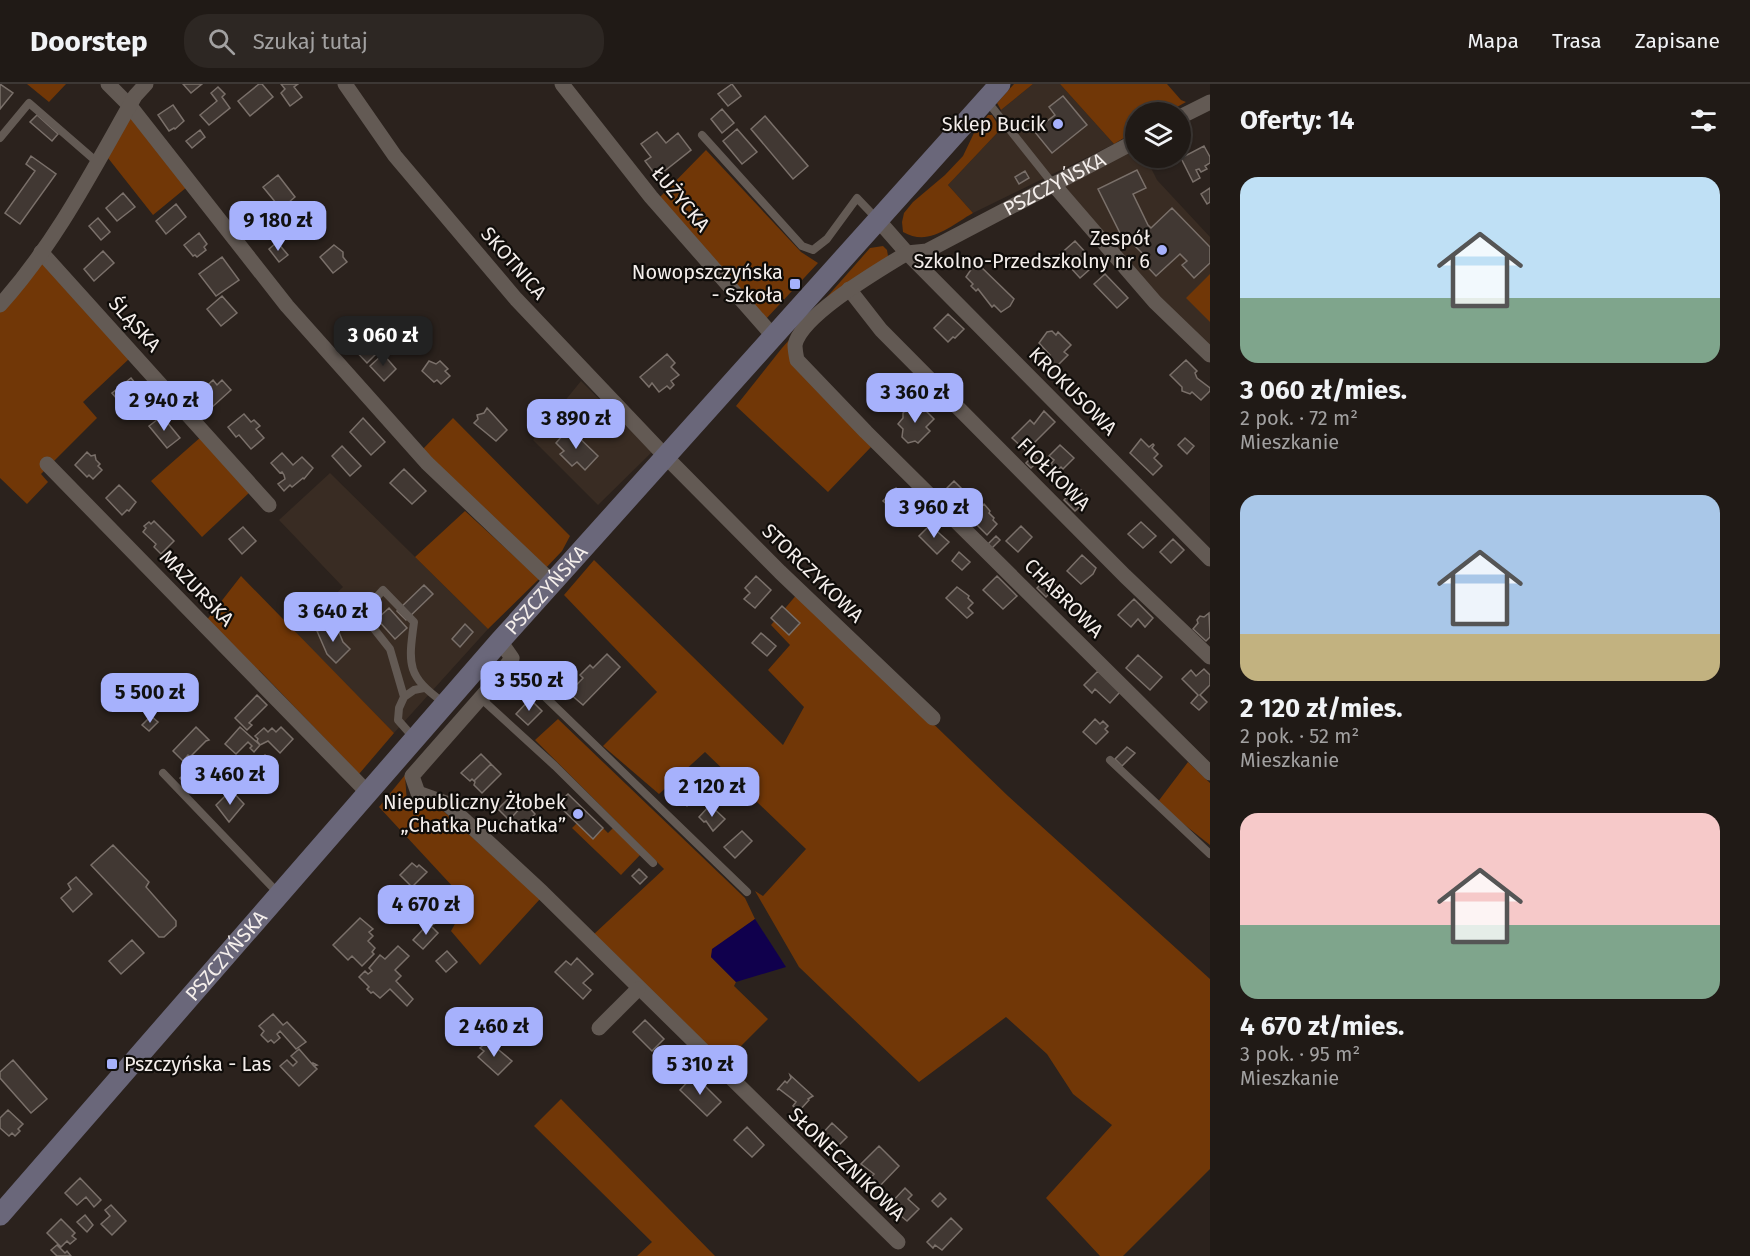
<!DOCTYPE html>
<html lang="pl">
<meta charset="utf-8">
<style>
body{margin:0;font-family:"Fira Sans",sans-serif;background:#2d2723;color:#f1f3f6;height:100vh;display:flex;flex-direction:column;font-size:22px;white-space:nowrap}
*{box-sizing:border-box;margin:0}
p{font-size:20px;color:#a2a1a1}
.icon{flex:none;width:33px;height:33px;fill:none;stroke:currentColor;stroke-width:2;stroke-linecap:round;stroke-linejoin:round}
.map{position:relative;flex:1;overflow:hidden}
.drawer{display:flex;flex-direction:column;background:#201a16;width:540px}
.drawer>*{flex:none}
.fabs{position:absolute;left:1125px;top:18px;display:grid;gap:12px}
.fabs a{display:grid;place-items:center;width:66px;height:66px;border-radius:50%;background:#201a16;box-shadow:0 2px 4px #0004,0 0 0 2px #3d3835;font-size:30px}
.price{position:absolute;translate:-50% -51px;padding:0 14px;border-radius:12px;background:#a6b1fc;color:#111;font-size:20px;line-height:39px;filter:drop-shadow(0 2px 3px #0008)}
.price::after{content:'';position:absolute;left:50%;top:36px;width:18px;height:14px;margin-left:-9px;background:inherit;clip-path:polygon(0 0,100% 0,50% 100%)}
.price.current{background:#222;color:#fff}
ul{padding:0;list-style:none}
li{display:grid;align-content:center;gap:12px;height:318px;padding:0 30px}
li span{display:grid;place-items:center;height:186px;border-radius:18px;color:#555}
li>.icon{margin-inline-start:auto}
span .icon{width:108px;height:108px;fill:#fffc;stroke-width:1}
li b{font-size:26px}
h2{display:flex;justify-content:space-between;align-items:center;height:72px;padding:0 30px;font-size:26px}
header{display:flex;align-items:center;gap:36px;box-sizing:border-box;height:84px;padding:0 30px;background:#201a16;border-bottom:2px solid #3d3835}
header strong{font-size:28px}
nav{display:flex;gap:33px;margin-inline-start:auto;font-size:21px}
.search{width:420px;height:54px;background:#2d2723;display:flex;align-items:center;gap:15px;box-sizing:border-box;padding:0 21px;border-radius:24px;color:#a2a1a1;font-size:22px}
main{display:flex;flex:1;min-height:0}
.map>svg:first-child{display:block}
.built{fill:#392c23}
.green{fill:#713707}
.water{fill:#10004d}
.building{fill:#413833;stroke:#7a706a;stroke-width:1.5}
.lines{fill:none;stroke-linecap:round;stroke-linejoin:round}
.service{stroke:#635a54;stroke-width:8}
.minor{stroke:#635a54;stroke-width:15}
.secondary{stroke:#6a677a;stroke-width:21}
.poi-dot{fill:#a6b1fc;stroke:#100d0a;stroke-width:2}
.labels{text-anchor:middle;dominant-baseline:central;stroke-width:4.5;stroke-linejoin:round;paint-order:stroke}
.poi-label{font-size:20px;fill:#f4eeeb;stroke:#100d0a;text-anchor:end}
.street-label{font-size:20px;fill:#f4eeeb;stroke:#100d0a}
</style>
<header>
<strong>Doorstep</strong>
<div class="search"><svg class="icon" aria-label="search" viewBox="0 0 24 24"><circle cx="10" cy="10" r="6"/><path d="M15 15l6 6"/></svg>Szukaj tutaj</div>
<nav><a>Mapa</a><a>Trasa</a><a>Zapisane</a></nav>
</header>
<main>
<div class="map">
<svg width="1210" height="1172" viewBox="0 0 1210 1172">
<rect width="100%" height="100%" fill="#2b221d"/>
<path class="built" d="M1033,0H1060L1114,60L973,129L948,101L998,48L1001,26Z
M1135,63L1136,74H1146L1157,96L1210,153V263L1125,179L1062,104Z
M581,297L652,368L598,421L533,356Z
M330,389L488,545L394,649L295,549L343,503L279,436Z"/>
<path class="green" d="M27,0H66L49,18Z
M1014,0H1033L1001,26L997,19Z
M1060,0H1167L1181,16L1186,18L1168,28H1136L1135,47L1114,60Z
M130,30L187,103L153,131L108,74Z
M988,31H992L1000,44L998,48L948,101L973,129C950,142 929,163 903,148L902,138L904,129L913,118L945,91L963,72L974,49Z
M706,66L801,168L818,179L765,236L660,113Z
M883,162L887,166L888,172L885,176L791,257L871,363L828,408L736,322L782,264L870,164Z
M42,177L130,274L83,318L97,334L41,390L48,398L27,420L0,394V227Z
M1210,190V238L1186,214Z
M453,334L570,452L562,467L544,486L421,367Z
M202,352L251,407L202,453L151,397Z
M465,427L539,495L488,545L415,473Z
M594,476L783,661L804,623L768,586L790,561L771,541L798,509L1008,712L1210,895V1085L1123,1172H1100L1046,1114L1112,1041L1073,1010L1047,970L1006,933L919,998L799,883L755,807L763,812L806,765L705,668L659,710L603,662L657,608L564,511Z
M241,492L394,649L359,690L259,586H248L206,537Z
M558,635L745,814L755,835L713,865L711,873L736,898L734,902L768,935L724,979L593,851L664,785L535,656Z
M1188,678L1210,699V761L1157,719Z
M405,691L407,719L440,724L540,815L480,881L451,847L467,818L379,723Z
M577,739L593,755L603,744L608,749L613,744L641,770L621,791L572,744Z
M561,1015L715,1172H637L652,1158L534,1042Z"/>
<path class="water" d="M755,835L786,883L736,898L711,873L712,865Z"/>
<path class="building" d="M0,0L13,9L0,25Z
M183,0H202L191,9Z
M259,0H262L273,13L250,32L238,17Z
M281,0H298L294,3L302,13L290,22L281,9L285,5Z
M732,0L741,12L728,22L718,10Z
M218,3L225,10L222,13L230,24L209,41L200,31L217,17L211,9Z
M1063,12L1087,41L1052,69L1034,47L1055,31L1049,23Z
M173,21L184,37L175,45L174,44L169,47L158,31Z
M722,25L734,39L722,49L711,35Z
M37,31L58,50L52,57L30,38Z
M765,32L808,82L793,95L751,45Z
M737,45L757,68L742,80L723,57Z
M200,46L205,53L192,64L186,57Z
M657,48L666,59L678,49L691,66L657,93L645,77L651,73L641,60Z
M1204,62L1210,73V79L1205,82L1207,85L1201,88L1199,85L1196,86L1200,94L1193,98L1181,74Z
M31,72L56,90L20,140L5,129L35,87L26,80Z
M1137,86L1146,104L1133,110L1148,141L1151,144L1172,124L1210,163V179L1194,194L1182,181L1187,177L1180,170L1156,192L1141,176L1145,172L1125,152L1122,153L1098,105Z
M1025,87L1029,94L1019,100L1015,93Z
M278,91L295,113L281,125L263,103Z
M1210,104V118L1207,120L1201,110Z
M123,109L135,123L117,137L106,124Z
M176,120L186,133L166,150L156,137Z
M254,123L269,142L254,154L239,135L246,127Z
M98,134L110,148L101,156L89,142Z
M199,149L207,160L204,163L206,166L197,173L195,171L193,172L184,161Z
M1075,157L1086,169L1079,175L1089,186L1080,194L1070,183L1067,185L1057,173Z
M277,158L288,171L279,178L269,165Z
M334,161L343,168V173L347,178L333,189L320,173Z
M103,167L114,179L94,197L84,185Z
M222,173L239,196L216,212L199,190Z
M978,180L1014,215L1010,222L1001,228L994,221L992,223L978,205L976,207L971,202L973,200L966,193L972,184Z
M1105,190L1128,214L1117,224L1094,200Z
M222,212L237,229L221,242L207,225Z
M948,230L964,245L955,254L953,253L948,258L934,244Z
M1052,247L1056,251L1058,248L1071,261L1064,268L1068,271L1055,284L1046,275L1050,271L1039,259L1047,248Z
M362,250L379,267L367,279L350,261L356,253H359Z
M383,270L396,285L384,297L370,282Z
M667,270L675,279L671,283L679,291L671,297L674,301L670,305L667,302L659,308L652,299L649,303L640,293Z
M1186,276L1197,287L1195,289L1197,294L1210,304V307L1201,316L1192,308L1190,310L1182,307V303L1170,291Z
M429,277L436,280L440,277L448,285L445,287L450,292L441,300L437,296L434,298L422,287Z
M131,294L150,317L132,333L112,309Z
M213,296L217,301L222,296L231,306L210,325L205,319L208,317L200,308Z
M918,319L934,335L926,343L930,347L918,359L915,357L908,359L902,353L903,345L898,340L903,334V329L907,325H912Z
M487,324L507,346L496,357L474,339L478,335L477,331L484,329Z
M1044,327L1055,338L1026,367L1012,354L1030,336L1034,340Z
M244,330L251,338L254,336L260,342L256,345L264,354L251,365L239,351L236,353L228,343Z
M162,332L180,354L167,364L149,342Z
M363,334L385,358L371,371L350,348Z
M569,344L598,372L585,386L577,378L572,382L560,370L564,367L556,359Z
M1185,354L1194,362L1187,370L1178,361Z
M1141,355L1149,363L1153,360L1154,361L1152,364L1158,370L1154,374L1162,382L1153,391L1130,369Z
M1060,361L1074,374L1063,385L1061,383L1057,387L1051,380L1054,376L1049,372Z
M342,362L361,382L350,392L332,372Z
M87,368L91,372L95,371L96,376L100,380L98,382L102,386L93,395L89,391L87,393L75,381Z
M282,369L293,381L302,373L313,384L304,395L303,394L292,403L290,401L284,407L278,400L285,395L284,391L282,388L280,389L271,379Z
M1034,371L1039,376L1031,384L1026,379Z
M404,385L426,407L412,420L390,399Z
M954,397L965,408L954,418L943,408Z
M119,401L136,418L129,427L127,426L122,431L106,414Z
M1077,402L1089,414L1075,427L1064,416Z
M896,404L916,425L905,436L883,417Z
M984,420L990,427L989,429L994,434L993,436L997,440L987,451L970,434Z
M154,437L174,457L161,470L154,463L156,460L143,448L146,444L144,442L149,438L151,440Z
M1141,438L1156,452L1143,464L1128,450Z
M930,441L949,458L937,470L919,452Z
M1021,442L1032,453L1018,468L1006,457Z
M243,443L256,457L242,470L229,455Z
M996,452L1000,456L992,464L988,460Z
M1173,455L1184,466L1171,479L1160,468Z
M959,468L970,478L962,486L952,477Z
M1082,471L1096,484L1093,490L1081,500L1067,487Z
M756,492L771,506L755,524L744,515L750,509L745,504Z
M997,492L1017,512L1003,525L983,506Z
M1048,493L1057,502L1046,513L1037,504Z
M424,501L433,510L406,536L397,527Z
M957,503L969,512L968,514L973,519L968,524L973,529L967,534L946,514Z
M1134,515L1153,534L1145,543L1138,535L1131,543L1118,531Z
M782,522L800,539L789,551L771,534Z
M389,524L407,544L395,555L377,535Z
M1209,529L1210,553L1206,557L1193,545L1198,539L1197,536L1200,532L1204,533Z
M465,540L473,548L460,563L452,555Z
M336,541L343,558L350,565L336,579L327,570L317,547Z
M761,549L776,562L767,572L752,559Z
M607,570L620,583L583,621L569,609L583,594L580,591L590,581L593,584Z
M1138,571L1162,593L1150,606L1126,584Z
M1204,585L1210,591V601L1200,611L1207,618L1199,626L1191,619L1198,611L1182,595L1191,586L1196,592Z
M1098,587L1120,608L1110,619L1095,605L1092,609L1084,601Z
M257,611L267,621L249,639L252,641L247,646L235,634Z
M530,615L542,627L528,641L516,630Z
M151,632L158,638L149,647L142,641Z
M1095,635L1100,640L1103,637L1108,642L1105,645L1108,648L1096,660L1083,648Z
M196,643L209,656L206,657L190,673L188,671L183,677L173,667Z
M240,643L260,661L254,668L250,664L252,662L248,658L236,670L225,660Z
M281,643L293,655L280,669L268,657L260,661L257,657L258,655L255,652L264,644L268,648L272,644L276,648Z
M1127,663L1135,669L1122,682L1115,675Z
M481,670L491,680L474,697L472,695L470,697L461,689Z
M265,671L277,683L265,696L259,690L257,692L250,686Z
M491,680L501,690L482,709L474,701L475,698L474,697Z
M195,681L210,696L202,704L200,701L193,707L180,694Z
M684,696L698,710L687,722L682,717L683,715L673,708Z
M231,706L244,720L229,738L216,721Z
M514,709L525,719L511,734L509,732L507,734L498,725Z
M568,710L603,744L593,755L557,720Z
M525,719L535,730L520,747L511,738L513,736L511,734Z
M710,721L725,735L713,747L706,737L704,738L699,733Z
M742,747L752,757L735,774L724,763Z
M113,761L149,798L146,803L176,837V842L164,853H159L91,781Z
M412,779L417,783L419,781L427,788L412,803L400,791Z
M639,785L647,793L640,800L632,792Z
M76,793L92,810L73,828L61,814L71,805L68,800Z
M395,807L408,818L411,815L424,828L419,834L406,822L396,833L382,822Z
M423,812L432,820L424,828L416,819Z
M360,834L373,845L369,848L373,852L368,857L375,864L372,868L374,870L362,882L352,872L348,876L333,861Z
M430,838L434,840L431,842L438,849L423,865L413,856Z
M132,856L144,869L121,890L109,877Z
M398,862L409,872L395,886L401,892L396,897L413,915L407,922L390,905L380,914L373,908L371,909L367,905L369,903L359,893L365,887L368,890L372,887L369,884L380,871L385,875Z
M447,867L457,878L446,888L436,877Z
M577,874L593,890L583,899L591,906L583,915L555,888L566,877L571,881Z
M273,930L283,941L287,938L306,958L296,965L280,947L277,950L280,954L274,959L271,956L268,958L261,951L264,947L259,942Z
M645,936L664,955L652,967L633,948Z
M488,957L512,977L498,991L478,973L484,967L480,964Z
M299,965L313,981V979L317,981L314,982L317,985L299,1002L280,982L287,976L293,982L297,978L291,972Z
M13,976L47,1015L31,1029L0,994V988Z
M694,991L721,1018L707,1032L680,1006Z
M790,991L813,1012L808,1015L809,1016L799,1027L793,1022L796,1018L779,1005L777,1006L785,997L787,999L791,994Z
M8,1026L23,1040L18,1045L20,1047L15,1052L12,1049L9,1052L0,1044V1034Z
M832,1039L847,1053L835,1065L831,1058L821,1051Z
M747,1043L764,1061L752,1073L734,1056Z
M879,1062L899,1082L876,1106L867,1097L874,1090L861,1080Z
M80,1094L101,1116L94,1123L86,1113L77,1121L65,1109Z
M905,1104L912,1111L908,1115L919,1125L907,1137L895,1127L896,1126L890,1120Z
M940,1109L946,1115L938,1123L932,1117Z
M111,1121L126,1137L112,1151L101,1140L110,1132L105,1126Z
M85,1131L93,1141L87,1148L77,1138Z
M951,1134L962,1145L942,1166L935,1161L933,1164L927,1158Z
M61,1135L75,1149L72,1152L76,1155L70,1160L67,1157L61,1163L47,1149Z
M57,1161L65,1169L67,1167L71,1172H57L51,1166Z"/>
<g class="lines">
<path class="service" d="M987,17L1053,100
M702,51L802,162L813,166L827,155L857,114L877,135
M0,54L29,19L97,78
M512,574L538,606L747,808
M485,611L486,619L555,682L653,779
M404,613L414,606L424,604
M413,653L398,636L399,624L404,613L390,565L371,541L367,524L383,506L414,538C408,582 407,592 444,619
M1110,676L1210,770
M163,689L277,808"/>
<g class="minor">
<path d="M108,0L130,22L287,222L427,379L553,499"/>
<path d="M345,0L395,72L516,215L666,373L780,488L933,634"/>
<path d="M562,0L651,113L773,252"/>
<path d="M1180,33L1210,18"/>
<path d="M1053,100L1155,218L1210,271"/>
<path id="s1" d="M878,136L907,169L927,167L1136,57"/>
<path d="M41,168L269,421"/>
<path d="M849,205L881,246L1125,492L1210,573"/>
<path d="M0,221C56,159 94,84 135,12L146,0"/>
<path d="M47,380L368,709"/>
<path d="M1210,475L907,169C881,185 801,231 795,261C795,266 796,271 797,276L866,348L1210,689"/>
<path d="M500,557L512,574L485,609L412,692L418,709L446,719L542,808L898,1158"/>
<path d="M599,944L638,905"/>
</g>
<path class="secondary" id="s2" d="M0,1131L500,557L1000,0"/>
</g>
<g class="poi-dot">
<circle cx="1058" cy="40" r="6"/>
<circle cx="1162" cy="166" r="6"/>
<rect x="789" y="194" width="12" height="12" rx="3"/>
<circle cx="578" cy="730" r="6"/>
<rect x="106" y="974" width="12" height="12" rx="3"/>
</g>
<g class="labels">
<g class="poi-label">
<text x="1046" y="40">Sklep Bucik</text>
<text x="1150" y="154">Zespół<tspan x="1150" dy="23">Szkolno-Przedszkolny nr 6</tspan></text>
<text x="783" y="188">Nowopszczyńska<tspan x="783" dy="23">- Szkoła</tspan></text>
<text x="566" y="718">Niepubliczny Żłobek<tspan x="566" dy="23">„Chatka Puchatka”</tspan></text>
<text x="124" y="980" text-anchor="start">Pszczyńska - Las</text>
</g>
<g class="street-label">
<text stroke="none"><textPath href="#s1" startOffset="208">PSZCZYŃSKA</textPath></text>
<text transform="translate(681 115) rotate(50)">ŁUŻYCKA</text>
<text transform="translate(514 179) rotate(49)">SKOTNICA</text>
<text transform="translate(135 240) rotate(48)">ŚLĄSKA</text>
<text transform="translate(1073 307) rotate(45)">KROKUSOWA</text>
<text transform="translate(1054 390) rotate(45)">FIOŁKOWA</text>
<text transform="translate(813 489) rotate(44)">STORCZYKOWA</text>
<text transform="translate(197 504) rotate(46)">MAZURSKA</text>
<text stroke="none"><textPath href="#s2" startOffset="830">PSZCZYŃSKA</textPath></text>
<text transform="translate(1064 514) rotate(45)">CHABROWA</text>
<text stroke="none"><textPath href="#s2" startOffset="344">PSZCZYŃSKA</textPath></text>
<text transform="translate(847 1080) rotate(44)">SŁONECZNIKOWA</text>
</g>
</g>
</svg>
<div class="fabs">
<a><svg class="icon" aria-label="layers" viewBox="0 0 24 24"><path d="M12 4l9 5-9 5-9-5zM3 14l9 5 9-5"/></svg></a>
</div>
<b class="price" style="left:278px;top:168px">9 180 zł</b>
<b class="price current" style="left:383px;top:283px">3 060 zł</b>
<b class="price" style="left:915px;top:340px">3 360 zł</b>
<b class="price" style="left:164px;top:348px">2 940 zł</b>
<b class="price" style="left:576px;top:366px">3 890 zł</b>
<b class="price" style="left:934px;top:455px">3 960 zł</b>
<b class="price" style="left:333px;top:559px">3 640 zł</b>
<b class="price" style="left:529px;top:628px">3 550 zł</b>
<b class="price" style="left:150px;top:640px">5 500 zł</b>
<b class="price" style="left:230px;top:722px">3 460 zł</b>
<b class="price" style="left:712px;top:734px">2 120 zł</b>
<b class="price" style="left:426px;top:852px">4 670 zł</b>
<b class="price" style="left:494px;top:974px">2 460 zł</b>
<b class="price" style="left:700px;top:1012px">5 310 zł</b>
</div>
<section class="drawer">
<h2>Oferty: 14<svg class="icon" aria-label="filters" viewBox="0 0 24 24"><path d="M4 7h16M4 17h16"/><circle cx="9" cy="7" r="2"/><circle cx="15" cy="17" r="2"/></svg></h2>
<ul>
<li><span style="background:linear-gradient(#bfe0f5 65%,#7fa58c 0)"><svg class="icon" aria-label="home" viewBox="0 0 24 24"><path d="M3 11l9-7 9 7M6 9v11h12V9"/></svg></span><div><b>3 060 zł/mies.</b><p>2 pok. · 72 m²</p><p>Mieszkanie</p></div></li>
<li><span style="background:linear-gradient(#a9c7e8 75%,#c2b280 0)"><svg class="icon" aria-label="home" viewBox="0 0 24 24"><path d="M3 11l9-7 9 7M6 9v11h12V9"/></svg></span><div><b>2 120 zł/mies.</b><p>2 pok. · 52 m²</p><p>Mieszkanie</p></div></li>
<li><span style="background:linear-gradient(#f6c9c9 60%,#7fa58c 0)"><svg class="icon" aria-label="home" viewBox="0 0 24 24"><path d="M3 11l9-7 9 7M6 9v11h12V9"/></svg></span><div><b>4 670 zł/mies.</b><p>3 pok. · 95 m²</p><p>Mieszkanie</p></div></li>
</ul>
</section>
</main>
